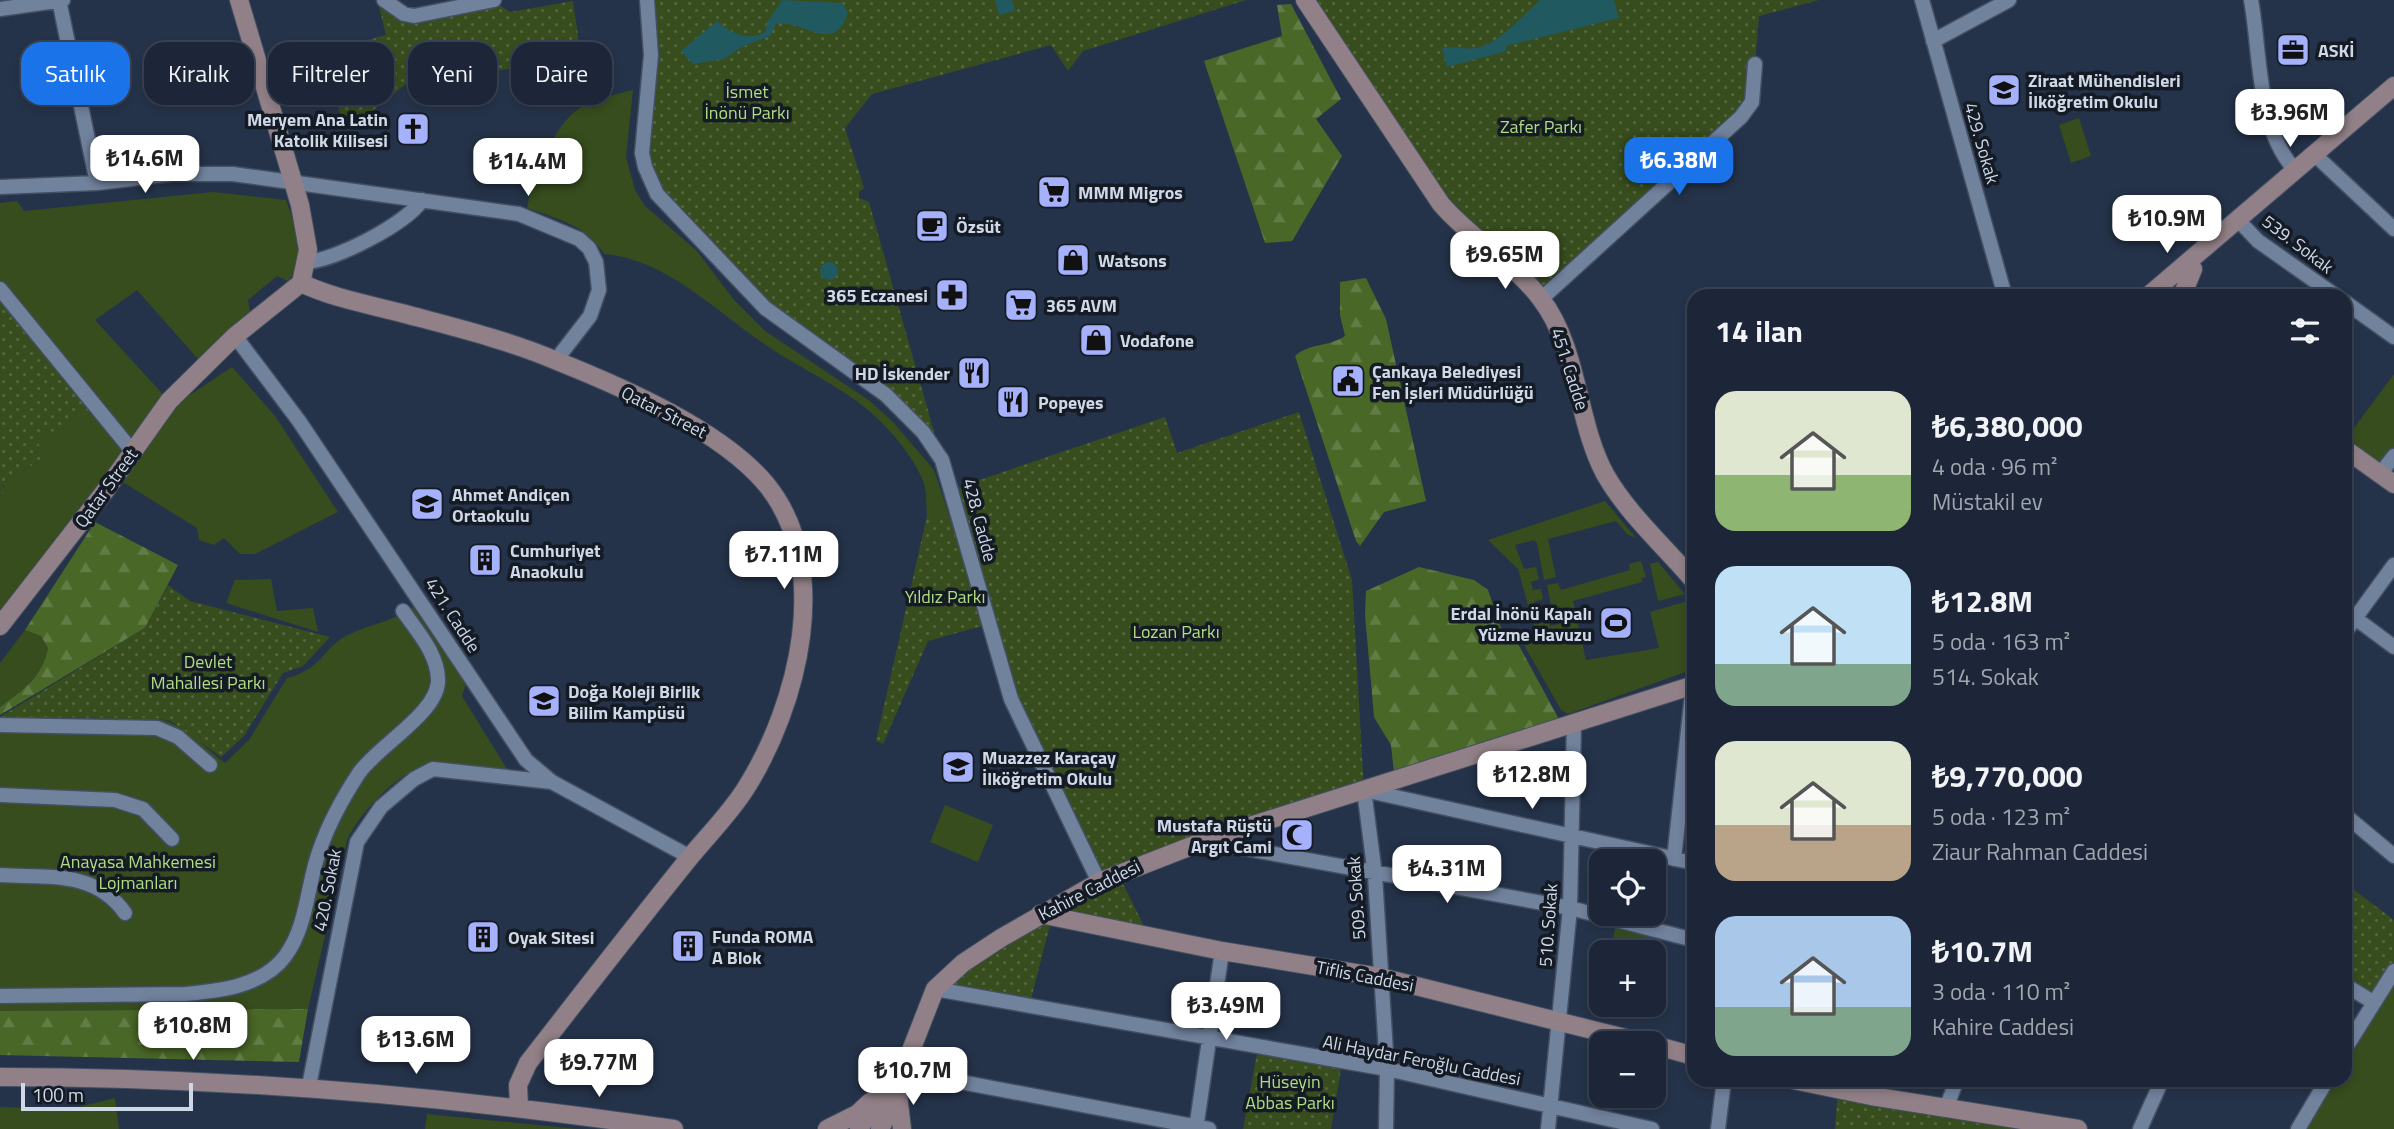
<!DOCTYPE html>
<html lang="tr">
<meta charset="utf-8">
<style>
body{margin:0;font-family:"Titillium Web",sans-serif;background:#252e40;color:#f1f3f6;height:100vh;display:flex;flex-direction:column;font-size:26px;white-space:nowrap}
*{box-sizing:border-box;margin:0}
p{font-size:23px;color:#a0a5ae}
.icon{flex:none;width:38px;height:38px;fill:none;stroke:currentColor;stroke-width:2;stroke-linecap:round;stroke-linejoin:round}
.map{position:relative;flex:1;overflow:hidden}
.side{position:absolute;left:1687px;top:289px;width:665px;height:798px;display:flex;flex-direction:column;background:#1c2638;border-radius:21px;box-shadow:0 4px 10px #0003,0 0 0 2px #3a4353}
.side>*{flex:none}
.guide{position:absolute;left:21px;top:42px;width:665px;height:63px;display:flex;gap:14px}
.fabs{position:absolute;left:1589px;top:849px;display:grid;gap:14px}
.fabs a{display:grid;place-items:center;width:77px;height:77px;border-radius:14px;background:#1c2638;box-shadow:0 4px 10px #0003,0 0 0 2px #3a4353;font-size:35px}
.scale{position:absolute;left:21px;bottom:18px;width:172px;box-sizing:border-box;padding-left:7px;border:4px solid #cfd8e7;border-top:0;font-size:19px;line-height:24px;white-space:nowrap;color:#cfd8e7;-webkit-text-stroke:5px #141b25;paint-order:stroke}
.price{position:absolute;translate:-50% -60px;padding:0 16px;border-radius:14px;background:#fff;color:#222;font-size:23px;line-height:46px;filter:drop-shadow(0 2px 4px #0008)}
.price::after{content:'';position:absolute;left:50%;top:42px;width:21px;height:16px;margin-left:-10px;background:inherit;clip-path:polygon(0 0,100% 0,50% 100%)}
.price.selected{background:#1a73e8;color:#fff}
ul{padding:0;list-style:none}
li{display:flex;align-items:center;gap:21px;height:175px;padding:0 28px}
li span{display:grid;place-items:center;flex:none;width:196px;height:140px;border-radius:21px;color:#555}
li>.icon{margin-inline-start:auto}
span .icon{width:84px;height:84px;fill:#fffc;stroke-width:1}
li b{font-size:30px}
h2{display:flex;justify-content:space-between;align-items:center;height:84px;padding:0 28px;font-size:30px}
.pill{padding:0 24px;border-radius:21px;background:#1c2638;box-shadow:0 4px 10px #0003,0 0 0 2px #3a4353;font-size:24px;line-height:63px}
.pill.selected{background:#1a73e8;color:#fff}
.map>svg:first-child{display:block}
.green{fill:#374d1d}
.forest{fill:url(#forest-firs)}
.park{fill:url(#park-dots)}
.water{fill:#20595f}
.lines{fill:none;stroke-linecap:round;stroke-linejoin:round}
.street-casing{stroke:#434f63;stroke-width:17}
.secondary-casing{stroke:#434f63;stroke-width:20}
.street{stroke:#71829d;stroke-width:14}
.secondary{stroke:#918087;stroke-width:18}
.labels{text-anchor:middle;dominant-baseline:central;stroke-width:7;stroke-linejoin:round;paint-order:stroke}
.poi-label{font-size:18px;font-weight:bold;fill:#cfd8e7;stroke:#141b25;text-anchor:start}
.park-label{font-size:18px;fill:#b0dd81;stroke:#141b25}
.street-label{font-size:18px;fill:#cfd8e7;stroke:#141b25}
</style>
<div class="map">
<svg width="2394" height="1129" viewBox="0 0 2394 1129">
<defs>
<pattern id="forest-firs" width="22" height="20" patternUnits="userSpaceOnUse" patternTransform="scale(1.75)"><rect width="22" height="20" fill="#496726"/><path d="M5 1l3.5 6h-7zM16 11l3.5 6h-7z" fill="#627c46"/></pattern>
<pattern id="park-dots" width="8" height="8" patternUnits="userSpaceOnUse" patternTransform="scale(1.75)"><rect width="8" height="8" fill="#374d1d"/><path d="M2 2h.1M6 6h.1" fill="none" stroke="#53663e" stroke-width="1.8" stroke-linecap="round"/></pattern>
</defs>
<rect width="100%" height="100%" fill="#25334a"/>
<path class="green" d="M633,90L626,157L635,190L645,206L697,251L734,300L765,331L870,401L893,422L934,470L951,521L927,516C926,506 927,494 924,484C917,462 894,434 878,419C847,389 805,371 770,348C719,314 667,259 604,254C586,225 558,219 527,208C533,178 553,125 580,108C595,98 616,95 633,90Z
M2079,118L2091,156L2071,163L2059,125Z
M213,192L286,200C295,224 307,259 288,281L277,276L248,300L250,312L198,359L137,290L95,320L169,401L0,626V495L6,491L2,483L46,457L37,441L0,289V203L17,201L24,211Z
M232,367L275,416L338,512L255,554H240L224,538L214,545L199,540L197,528L121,481L169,409Z
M2394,374V456L2380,474L2345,449V440Z
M1605,501L1636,538L1627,534L1616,521L1548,539L1556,577L1544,580L1537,543L1534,540L1515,545L1524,569L1536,567L1539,579L1531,582L1533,590L1541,589L1543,599L1534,602L1536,613L1545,611L1550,626L1559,624L1557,615H1553L1547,585L1558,583L1561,590L1630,570L1629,564L1641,561L1646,577L1641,579L1642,582L1573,601L1586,660L1659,648L1650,612L1691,600L1694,604V669L1568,714L1561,710L1524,645L1538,641L1518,569L1488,540Z
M1649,560L1650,564L1658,562L1685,594L1658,601Z
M271,579L277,611L313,608L318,632L226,603L235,580Z
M413,607L466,684L462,696L507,769C483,771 453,760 431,764C400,769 359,813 347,840L308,1009L0,1011V717L156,718C183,723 203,746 225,763L249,740L287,678C323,669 323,647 348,635C370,624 392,622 413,607Z
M25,630L41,636L48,648C42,678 24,689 0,707V663Z
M945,805L993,825L978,862L930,842Z
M1617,920L1656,930L1651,952H1610Z
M2394,971V1129H2298L2327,1080H2345V1049Z
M115,1098L119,1129H0V1107L71,1109Z
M427,1114L577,1129H425Z"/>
<path class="forest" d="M1291,4L1341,99L1316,119L1342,156L1292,241L1265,243L1204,61L1282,36L1277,5Z
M1366,278L1386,319L1426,501L1384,512L1360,546L1356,541L1295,356C1309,343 1329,347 1345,336L1340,315V282Z
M95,522L178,565L145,628L0,715V707C24,689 42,678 48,648L41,636L25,630Z
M1419,567L1474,580L1488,590L1505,640L1517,642L1560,721L1394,773L1391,745L1374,717L1365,615L1366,591Z
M308,1009L299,1062L0,1055V1011Z"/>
<path class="park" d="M385,0L399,11L493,1L510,12L573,1L581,56L478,74L417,75L360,121L343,125L323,52L386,35L379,7Z
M647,0H1246L1083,51L1068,71L1051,45L872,94L845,128L864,188L859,192V198L869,202L942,460L923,432L781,322L665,205L645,167Z
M1305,0H1819L1759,16L1752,102L1541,299L1463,230Z
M0,289L95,406L37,441L46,457L2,483L6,491L0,495Z
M1299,412L1352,580L1364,790L1118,874L1149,936L1052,917L1029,1007L935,989L1099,881L1055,790L989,624L928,641L883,744L876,741L927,516L960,522L953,489L1165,417L1177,453Z
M168,585L190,601L330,637L303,666L283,673L244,736L221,757L171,721L156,718L0,717L145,628Z
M2345,883L2394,920V971L2373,1002L2345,985Z
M1258,1048L1342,1063L1331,1129H1243Z
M1838,1090L2078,1129H1835Z"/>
<path class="water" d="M782,0L842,3L848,12C835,58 800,17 776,24L770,36L742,47L724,59L693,64L681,51L717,21C730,33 749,42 765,32L767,23Z
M995,0H1012L1015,11L999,15Z
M1540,0H1614L1619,18L1506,46L1507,51L1447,67L1442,48C1454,45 1464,50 1476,48C1499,44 1523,15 1540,0Z
M820 271a9 9 0 1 1 18 0a9 9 0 1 1-18 0Z"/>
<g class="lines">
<defs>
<path id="street" d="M59,0L97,183
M384,0L404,14L414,16L494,0
M647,0L651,55L642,153L645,167L657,194L765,308L886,395L923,432L942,460L1011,699L1099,882
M1922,0L2005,296
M2251,0C2261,53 2256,127 2295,170
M0,9L63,0
M1933,41L2009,0
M2314,154L2394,229
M0,187L97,183L172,174H233L519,214L579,239L589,248L596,262L599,290L590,316L556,360
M2239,221L2258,241L2336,296
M306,262C334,261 406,224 422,200
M0,289L133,452
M1541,299L1741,117L1752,102L1755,64
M2345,302L2394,337
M235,336L299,421L526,760L552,782L690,857
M2380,474L2394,456
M2355,618L2394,647
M2345,632L2394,565
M0,725L157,728L178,737L210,765
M0,795L115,800L143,809L172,839
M2345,815L2394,856
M1212,838L1226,845L1570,908L1694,940
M1674,859L1693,685
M0,875C47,878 95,870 125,913
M2345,985L2373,1002
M935,989L1387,1069L1652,1129
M0,996L185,994C220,991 264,986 286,955C308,924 307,883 320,849C329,823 344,796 359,773C378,746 436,714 438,682C439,655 417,631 403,611
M2345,1049L2394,971
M903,1071L1209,1129
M309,1086L357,842L381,807L414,779L433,769L552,782
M1871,1096L1874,1080
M1946,1108L1957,1080
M1196,1129L1222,951
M1386,1129L1387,1069L1375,875L1364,790L1694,863
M1548,1129L1570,908L1574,724
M1718,1129L1724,1080
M2140,1129L2162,1080
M2298,1129L2327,1080"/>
<path id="secondary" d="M1305,0L1441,204C1471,239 1514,263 1541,299C1579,349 1576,420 1605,474C1627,513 1665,547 1694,581
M301,283C335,299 372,305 409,315C458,328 510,341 557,361C622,387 721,430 766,484C834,567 798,705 746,788C729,815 707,836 686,862C633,928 580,996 528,1063L518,1085L519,1106
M2148,296L2394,86
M2182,296L2193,269
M2345,449L2394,484
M0,626L105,491L169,401L235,336L301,283L308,250L300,205L239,0
M1040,914L1222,951L1380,977L1645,1043
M1654,1045L1694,1056
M0,1077C226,1077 450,1096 674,1129
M1793,1080L1871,1096L2078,1129
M898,1094L902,1129
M827,1129L857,1114L870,1102
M859,1129L885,1088L903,1071L935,989L963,963L1001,938L1099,882L1212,838L1694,685
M880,1129L898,1094L903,1071"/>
</defs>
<use href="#street" class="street-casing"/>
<use href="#secondary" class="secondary-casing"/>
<use href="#street" class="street"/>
<use href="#secondary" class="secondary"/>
</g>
<defs>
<symbol id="office-square" viewBox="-11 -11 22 22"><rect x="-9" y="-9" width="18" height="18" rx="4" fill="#a6b1fc" stroke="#141b25"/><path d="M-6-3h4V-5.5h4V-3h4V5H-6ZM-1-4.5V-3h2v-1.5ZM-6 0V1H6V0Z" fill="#111"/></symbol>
<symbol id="school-square" viewBox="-11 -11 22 22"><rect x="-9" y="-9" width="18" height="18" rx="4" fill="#a6b1fc" stroke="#141b25"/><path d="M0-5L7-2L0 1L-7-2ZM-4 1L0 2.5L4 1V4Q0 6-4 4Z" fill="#111"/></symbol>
<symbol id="church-square" viewBox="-11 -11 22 22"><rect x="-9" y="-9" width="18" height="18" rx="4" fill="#a6b1fc" stroke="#141b25"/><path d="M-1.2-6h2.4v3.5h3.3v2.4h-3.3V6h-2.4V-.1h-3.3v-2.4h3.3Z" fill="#111"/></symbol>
<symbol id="supermarket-square" viewBox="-11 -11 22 22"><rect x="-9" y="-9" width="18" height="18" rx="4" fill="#a6b1fc" stroke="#141b25"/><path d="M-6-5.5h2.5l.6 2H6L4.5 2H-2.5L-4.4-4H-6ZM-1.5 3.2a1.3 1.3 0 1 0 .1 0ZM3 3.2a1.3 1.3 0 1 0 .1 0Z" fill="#111"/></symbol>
<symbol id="cafe-square" viewBox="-11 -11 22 22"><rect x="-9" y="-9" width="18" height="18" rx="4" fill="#a6b1fc" stroke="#141b25"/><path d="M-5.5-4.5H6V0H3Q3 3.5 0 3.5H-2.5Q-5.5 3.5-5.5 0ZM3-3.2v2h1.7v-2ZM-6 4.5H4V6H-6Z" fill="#111"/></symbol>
<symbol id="shop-square" viewBox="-11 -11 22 22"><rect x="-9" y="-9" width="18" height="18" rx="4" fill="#a6b1fc" stroke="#141b25"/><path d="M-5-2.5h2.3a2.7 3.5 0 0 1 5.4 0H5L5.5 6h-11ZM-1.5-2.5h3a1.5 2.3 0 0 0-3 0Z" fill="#111"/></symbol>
<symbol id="pharmacy-square" viewBox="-11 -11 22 22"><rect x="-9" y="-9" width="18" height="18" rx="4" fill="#a6b1fc" stroke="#141b25"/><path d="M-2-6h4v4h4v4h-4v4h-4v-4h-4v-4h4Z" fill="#111"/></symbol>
<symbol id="restaurant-square" viewBox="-11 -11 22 22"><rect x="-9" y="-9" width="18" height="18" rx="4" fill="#a6b1fc" stroke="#141b25"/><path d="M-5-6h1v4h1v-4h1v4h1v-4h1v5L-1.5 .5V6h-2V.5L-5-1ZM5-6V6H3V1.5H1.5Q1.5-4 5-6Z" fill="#111"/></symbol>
<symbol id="civic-square" viewBox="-11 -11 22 22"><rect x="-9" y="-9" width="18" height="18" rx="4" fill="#a6b1fc" stroke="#141b25"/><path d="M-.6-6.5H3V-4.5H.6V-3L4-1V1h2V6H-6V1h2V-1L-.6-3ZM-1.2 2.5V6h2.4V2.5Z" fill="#111"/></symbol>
<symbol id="building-square" viewBox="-11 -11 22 22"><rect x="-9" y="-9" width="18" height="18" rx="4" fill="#a6b1fc" stroke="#141b25"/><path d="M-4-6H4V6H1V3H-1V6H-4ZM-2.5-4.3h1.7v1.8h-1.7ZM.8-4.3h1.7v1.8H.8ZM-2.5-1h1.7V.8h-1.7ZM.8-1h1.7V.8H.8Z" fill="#111"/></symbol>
<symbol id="stadium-square" viewBox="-11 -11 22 22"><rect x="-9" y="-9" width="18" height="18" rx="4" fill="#a6b1fc" stroke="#141b25"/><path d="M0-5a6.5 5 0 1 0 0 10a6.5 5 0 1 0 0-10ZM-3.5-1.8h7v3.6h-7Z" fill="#111"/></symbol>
<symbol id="mosque-square" viewBox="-11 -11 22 22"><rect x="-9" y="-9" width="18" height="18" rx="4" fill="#a6b1fc" stroke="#141b25"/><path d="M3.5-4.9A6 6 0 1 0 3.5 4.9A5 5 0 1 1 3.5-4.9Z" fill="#111"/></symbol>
</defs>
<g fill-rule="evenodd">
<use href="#office-square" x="2274" y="31" width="38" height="38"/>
<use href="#school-square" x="1985" y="71" width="38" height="38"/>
<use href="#church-square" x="394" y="110" width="38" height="38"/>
<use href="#supermarket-square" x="1035" y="173" width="38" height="38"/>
<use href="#cafe-square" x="913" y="207" width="38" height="38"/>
<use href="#shop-square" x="1054" y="241" width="38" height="38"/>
<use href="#pharmacy-square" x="933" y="276" width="38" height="38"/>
<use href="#supermarket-square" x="1002" y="286" width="38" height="38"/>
<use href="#shop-square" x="1077" y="321" width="38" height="38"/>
<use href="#restaurant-square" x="955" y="354" width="38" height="38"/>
<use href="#civic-square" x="1329" y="362" width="38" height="38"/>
<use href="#restaurant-square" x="994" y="383" width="38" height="38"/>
<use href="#school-square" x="408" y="485" width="38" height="38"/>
<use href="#building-square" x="466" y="541" width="38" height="38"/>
<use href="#stadium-square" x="1597" y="604" width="38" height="38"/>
<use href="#school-square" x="525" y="682" width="38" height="38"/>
<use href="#school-square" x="939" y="748" width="38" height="38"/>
<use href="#mosque-square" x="1278" y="816" width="38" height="38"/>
<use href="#building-square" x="464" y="918" width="38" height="38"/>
<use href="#building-square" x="669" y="927" width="38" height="38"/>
</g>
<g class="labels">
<g class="poi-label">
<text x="2318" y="50">ASKİ</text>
<text x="2028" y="80">Ziraat Mühendisleri<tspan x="2028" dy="21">İlköğretim Okulu</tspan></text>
<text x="388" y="119" text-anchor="end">Meryem Ana Latin<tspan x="388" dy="21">Katolik Kilisesi</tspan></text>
<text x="1078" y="192">MMM Migros</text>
<text x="956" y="226">Özsüt</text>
<text x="1098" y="260">Watsons</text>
<text x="928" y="295" text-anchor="end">365 Eczanesi</text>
<text x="1046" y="305">365 AVM</text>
<text x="1120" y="340">Vodafone</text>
<text x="1372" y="371">Çankaya Belediyesi<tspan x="1372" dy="21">Fen İşleri Müdürlüğü</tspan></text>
<text x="950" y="373" text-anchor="end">HD İskender</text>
<text x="1038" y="402">Popeyes</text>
<text x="452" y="494">Ahmet Andiçen<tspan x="452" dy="21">Ortaokulu</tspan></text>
<text x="510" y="550">Cumhuriyet<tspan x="510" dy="21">Anaokulu</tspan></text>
<text x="1592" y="613" text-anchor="end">Erdal İnönü Kapalı<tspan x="1592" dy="21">Yüzme Havuzu</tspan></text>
<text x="568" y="691">Doğa Koleji Birlik<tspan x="568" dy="21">Bilim Kampüsü</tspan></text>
<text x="982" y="757">Muazzez Karaçay<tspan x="982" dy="21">İlköğretim Okulu</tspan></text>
<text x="1272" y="825" text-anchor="end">Mustafa Rüştü<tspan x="1272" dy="21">Argıt Cami</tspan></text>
<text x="712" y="936">Funda ROMA<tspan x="712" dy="21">A Blok</tspan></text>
<text x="508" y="937">Oyak Sitesi</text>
</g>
<g class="park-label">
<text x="747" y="91">İsmet<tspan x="747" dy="21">İnönü Parkı</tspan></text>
<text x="1541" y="126">Zafer Parkı</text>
<text x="945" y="596">Yıldız Parkı</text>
<text x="1176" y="631">Lozan Parkı</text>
<text x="208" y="661">Devlet<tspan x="208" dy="21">Mahallesi Parkı</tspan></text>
<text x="138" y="861">Anayasa Mahkemesi<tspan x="138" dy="21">Lojmanları</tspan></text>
<text x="1290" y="1081">Hüseyin<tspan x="1290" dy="21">Abbas Parkı</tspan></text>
</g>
<g class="street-label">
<text transform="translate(1982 143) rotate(74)">429. Sokak</text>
<text transform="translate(2298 244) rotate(37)">539. Sokak</text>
<text transform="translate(1570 369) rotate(72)">451. Cadde</text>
<text transform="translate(664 412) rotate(27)">Qatar Street</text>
<text transform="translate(106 488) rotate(-54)">Qatar Street</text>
<text transform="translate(980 520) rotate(75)">428. Cadde</text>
<text transform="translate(453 615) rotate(57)">421. Cadde</text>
<text transform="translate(327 890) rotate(-79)">420. Sokak</text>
<text transform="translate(1089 890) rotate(-27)">Kahire Caddesi</text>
<text transform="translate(1356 898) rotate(-94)">509. Sokak</text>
<text transform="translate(1548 925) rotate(-86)">510. Sokak</text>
<text transform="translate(1365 976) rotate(11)">Tiflis Caddesi</text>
<text transform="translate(1422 1060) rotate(11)">Ali Haydar Feroğlu Caddesi</text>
</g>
</g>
</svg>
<div class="fabs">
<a><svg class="icon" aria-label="locate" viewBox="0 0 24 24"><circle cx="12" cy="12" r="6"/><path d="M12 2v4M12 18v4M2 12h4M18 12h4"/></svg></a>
<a>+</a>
<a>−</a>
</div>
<div class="scale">100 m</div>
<b class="price" style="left:2290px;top:149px">₺3.96M</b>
<b class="price" style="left:145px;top:195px">₺14.6M</b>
<b class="price selected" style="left:1679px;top:197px">₺6.38M</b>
<b class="price" style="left:528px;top:198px">₺14.4M</b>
<b class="price" style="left:2167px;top:255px">₺10.9M</b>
<b class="price" style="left:1505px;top:291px">₺9.65M</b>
<b class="price" style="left:784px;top:591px">₺7.11M</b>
<b class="price" style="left:1532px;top:811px">₺12.8M</b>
<b class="price" style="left:1447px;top:905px">₺4.31M</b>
<b class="price" style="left:1226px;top:1042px">₺3.49M</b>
<b class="price" style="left:193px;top:1062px">₺10.8M</b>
<b class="price" style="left:416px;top:1076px">₺13.6M</b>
<b class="price" style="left:599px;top:1099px">₺9.77M</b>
<b class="price" style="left:913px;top:1107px">₺10.7M</b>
<div class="guide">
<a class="pill selected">Satılık</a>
<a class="pill">Kiralık</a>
<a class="pill">Filtreler</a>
<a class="pill">Yeni</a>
<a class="pill">Daire</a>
</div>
<section class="side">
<h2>14 ilan<svg class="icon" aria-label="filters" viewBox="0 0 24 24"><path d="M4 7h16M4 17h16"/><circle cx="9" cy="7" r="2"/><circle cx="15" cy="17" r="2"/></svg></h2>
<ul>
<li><span style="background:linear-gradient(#dfe7d0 60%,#8fb573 0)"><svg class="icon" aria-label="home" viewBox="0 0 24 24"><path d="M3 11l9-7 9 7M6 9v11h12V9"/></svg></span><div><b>₺6,380,000</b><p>4 oda · 96 m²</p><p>Müstakil ev</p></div></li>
<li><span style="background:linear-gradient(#bfe0f5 70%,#7fa58c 0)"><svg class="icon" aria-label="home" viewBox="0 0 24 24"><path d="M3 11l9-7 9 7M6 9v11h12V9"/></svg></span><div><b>₺12.8M</b><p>5 oda · 163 m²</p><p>514. Sokak</p></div></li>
<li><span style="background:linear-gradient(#dfe7d0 60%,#b9a48a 0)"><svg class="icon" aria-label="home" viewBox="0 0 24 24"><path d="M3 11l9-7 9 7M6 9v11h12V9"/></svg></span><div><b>₺9,770,000</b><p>5 oda · 123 m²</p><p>Ziaur Rahman Caddesi</p></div></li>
<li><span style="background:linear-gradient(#a9c7e8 65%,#7fa58c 0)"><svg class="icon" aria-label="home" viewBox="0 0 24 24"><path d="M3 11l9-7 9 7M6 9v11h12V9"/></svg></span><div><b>₺10.7M</b><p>3 oda · 110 m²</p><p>Kahire Caddesi</p></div></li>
</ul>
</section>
</div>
